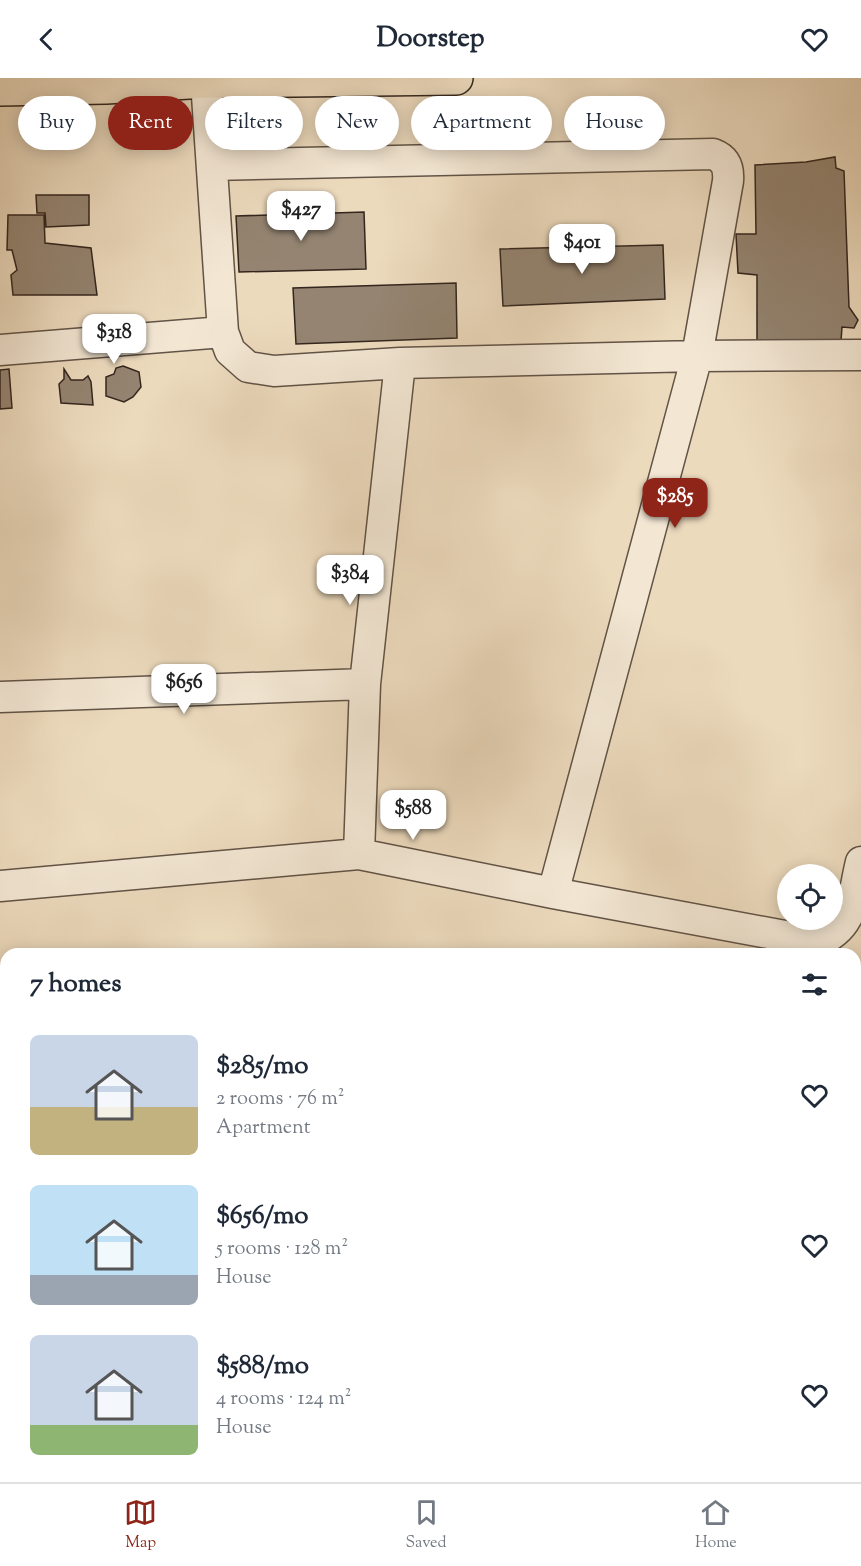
<!DOCTYPE html>
<meta charset="utf-8">
<style>
body{margin:0;font-family:"Sorts Mill Goudy",serif;background:#f6f6f7;color:#1f2937;height:100vh;display:flex;flex-direction:column;font-size:22px;white-space:nowrap}
*{box-sizing:border-box;margin:0}
p{font-size:20px;color:#747a83}
.icon{flex:none;width:33px;height:33px;fill:none;stroke:currentColor;stroke-width:2;stroke-linecap:round;stroke-linejoin:round}
.map{position:relative;flex:1;overflow:hidden}
.side{position:absolute;left:0px;top:870px;width:861px;height:534px;display:flex;flex-direction:column;background:#fff;border-radius:18px 18px 0 0;box-shadow:0 3px 15px #0003}
.side>*{flex:none}
.banner{position:absolute;left:18px;top:18px;width:825px;height:54px;display:flex;gap:12px}
.buttons{position:absolute;left:777px;top:786px;display:grid;gap:12px}
.buttons a{display:grid;place-items:center;width:66px;height:66px;border-radius:50%;background:#fff;box-shadow:0 3px 15px #0003;font-size:30px}
.price{position:absolute;translate:-50% -51px;padding:0 14px;border-radius:12px;background:#fff;color:#222;font-size:20px;line-height:39px;filter:drop-shadow(0 2px 3px #0008)}
.price::after{content:'';position:absolute;left:50%;top:36px;width:18px;height:14px;margin-left:-9px;background:inherit;clip-path:polygon(0 0,100% 0,50% 100%)}
.price.current{background:#8f2418;color:#fff}
ul{padding:0;list-style:none}
li{display:flex;align-items:center;gap:18px;height:150px;padding:0 30px}
li span{display:grid;place-items:center;flex:none;width:168px;height:120px;border-radius:9px;color:#555}
li>.icon{margin-inline-start:auto}
span .icon{width:72px;height:72px;fill:#fffc;stroke-width:1}
li b{font-size:26px}
h2{display:flex;justify-content:space-between;align-items:center;height:72px;padding:0 30px;font-size:26px}
.tag{padding:0 21px;border-radius:27px;background:#fff;box-shadow:0 3px 15px #0003;font-size:21px;line-height:54px}
.tag.current{background:#8f2418;color:#fff}
header{display:flex;justify-content:space-between;align-items:center;height:78px;padding:0 30px;background:#fff;font-size:27px;font-weight:700}
.tabs{display:flex;justify-content:space-around;align-items:center;height:84px;border-top:2px solid #e0e1e3;background:#fff;font-size:16px;color:#747a83}
.tabs a{display:grid;justify-items:center;gap:3px}
.tabs .current{color:#8f2418}
.map>svg:first-child{display:block}
.building{fill:#948471;stroke:#34261e;stroke-width:1.5}
.lines{fill:none;stroke-linecap:round;stroke-linejoin:round}
.street-casing{stroke:#625346;stroke-width:33}
.primary-casing{stroke:#34261e;stroke-width:36}
.street{stroke:#f3e7d4;stroke-width:30}
.primary{stroke:#ecdabd;stroke-width:33}
</style>
<header><svg class="icon" aria-label="back" viewBox="0 0 24 24"><path d="M15 5l-7 7 7 7"/></svg>Doorstep<svg class="icon" aria-label="heart" viewBox="0 0 24 24"><path d="M12 20l-8-8c-3-5 5-10 8-4 3-6 11-1 8 4z"/></svg></header>
<div class="map">
<svg width="861" height="1404" viewBox="0 0 861 1404">
<rect width="100%" height="100%" fill="#ecdabd"/>
<filter id="stains"><feTurbulence type="fractalNoise" baseFrequency=".00333" numOctaves="4"/><feColorMatrix values="0 0 0 0 .2 0 0 0 0 .09 0 0 0 0 .02 0 0 0 .5 -.17"/></filter>
<radialGradient id="worn" r=".72"><stop offset=".6" stop-color="#630" stop-opacity="0"/><stop offset="1" stop-color="#630" stop-opacity=".3"/></radialGradient>
<path class="building" d="M835,79L836,90L844,93L849,229L858,242L854,250L842,249L841,263H757V197L738,195L736,156H756L755,87L806,84Z
M36,117H89V147L46,149L45,135H37Z
M364,134L366,191L239,194L236,138Z
M8,137H44L45,165L91,170L97,217H13L11,197L17,192L12,172H7Z
M663,167L665,221L503,228L500,171Z
M456,205L457,260L296,266L293,210Z
M123,288L139,294L141,309L133,319L124,324L106,318V299L114,296L116,290Z
M9,291L12,330L0,331V292Z
M64,291L71,302H83L88,298L91,304L93,327L61,325L59,306L64,301Z
M0,1016H6V1056H0Z
M0,1104H5L6,1128L0,1129Z
M0,1180H4L6,1202H0Z"/>
<g class="lines">
<defs>
<path id="street" d="M206,3L223,254L230,273L248,289L274,293L400,285L697,278L861,277
M212,87L713,76C726,81 729,90 728,103L697,278L553,815
M0,272L223,254
M0,619L365,606
M359,776L365,606L400,285
M0,808L359,776L553,815L817,864C855,849 852,820 861,784
M0,1000H6
M855,1049L861,1050
M855,1243L861,1244
M94,1404V1398
M221,1404L222,1398
M709,1404V1398"/>
<path id="primary" d="M0,11L106,9L206,3L456,0"/>
</defs>
<use href="#street" class="street-casing"/>
<use href="#primary" class="primary-casing"/>
<use href="#street" class="street"/>
<use href="#primary" class="primary"/>
</g>
<rect width="100%" height="100%" filter="url(#stains)"/>
<rect width="100%" height="100%" fill="url(#worn)"/>
</svg>
<div class="buttons">
<a><svg class="icon" aria-label="locate" viewBox="0 0 24 24"><circle cx="12" cy="12" r="6"/><path d="M12 2v4M12 18v4M2 12h4M18 12h4"/></svg></a>
</div>
<b class="price" style="left:301px;top:164px">$427</b>
<b class="price" style="left:582px;top:197px">$401</b>
<b class="price" style="left:114px;top:287px">$318</b>
<b class="price current" style="left:675px;top:451px">$285</b>
<b class="price" style="left:350px;top:528px">$384</b>
<b class="price" style="left:184px;top:637px">$656</b>
<b class="price" style="left:413px;top:763px">$588</b>
<div class="banner">
<a class="tag">Buy</a>
<a class="tag current">Rent</a>
<a class="tag">Filters</a>
<a class="tag">New</a>
<a class="tag">Apartment</a>
<a class="tag">House</a>
</div>
<section class="side">
<h2>7 homes<svg class="icon" aria-label="filters" viewBox="0 0 24 24"><path d="M4 7h16M4 17h16"/><circle cx="9" cy="7" r="2"/><circle cx="15" cy="17" r="2"/></svg></h2>
<ul>
<li><span style="background:linear-gradient(#c9d6e8 60%,#c2b280 0)"><svg class="icon" aria-label="home" viewBox="0 0 24 24"><path d="M3 11l9-7 9 7M6 9v11h12V9"/></svg></span><div><b>$285/mo</b><p>2 rooms · 76 m²</p><p>Apartment</p></div><svg class="icon" aria-label="heart" viewBox="0 0 24 24"><path d="M12 20l-8-8c-3-5 5-10 8-4 3-6 11-1 8 4z"/></svg></li>
<li><span style="background:linear-gradient(#bfe0f5 75%,#9aa5b1 0)"><svg class="icon" aria-label="home" viewBox="0 0 24 24"><path d="M3 11l9-7 9 7M6 9v11h12V9"/></svg></span><div><b>$656/mo</b><p>5 rooms · 128 m²</p><p>House</p></div><svg class="icon" aria-label="heart" viewBox="0 0 24 24"><path d="M12 20l-8-8c-3-5 5-10 8-4 3-6 11-1 8 4z"/></svg></li>
<li><span style="background:linear-gradient(#c9d6e8 75%,#8fb573 0)"><svg class="icon" aria-label="home" viewBox="0 0 24 24"><path d="M3 11l9-7 9 7M6 9v11h12V9"/></svg></span><div><b>$588/mo</b><p>4 rooms · 124 m²</p><p>House</p></div><svg class="icon" aria-label="heart" viewBox="0 0 24 24"><path d="M12 20l-8-8c-3-5 5-10 8-4 3-6 11-1 8 4z"/></svg></li>
</ul>
</section>
</div>
<nav class="tabs">
<a class="current"><svg class="icon" aria-label="map" viewBox="0 0 24 24"><path d="M3 6l6-2 6 2 6-2v14l-6 2-6-2-6 2zM9 4v14M15 6v14"/></svg>Map</a>
<a><svg class="icon" aria-label="saved" viewBox="0 0 24 24"><path d="M7 4h10v16l-5-4-5 4z"/></svg>Saved</a>
<a><svg class="icon" aria-label="home" viewBox="0 0 24 24"><path d="M3 11l9-7 9 7M6 9v11h12V9"/></svg>Home</a>
</nav>
